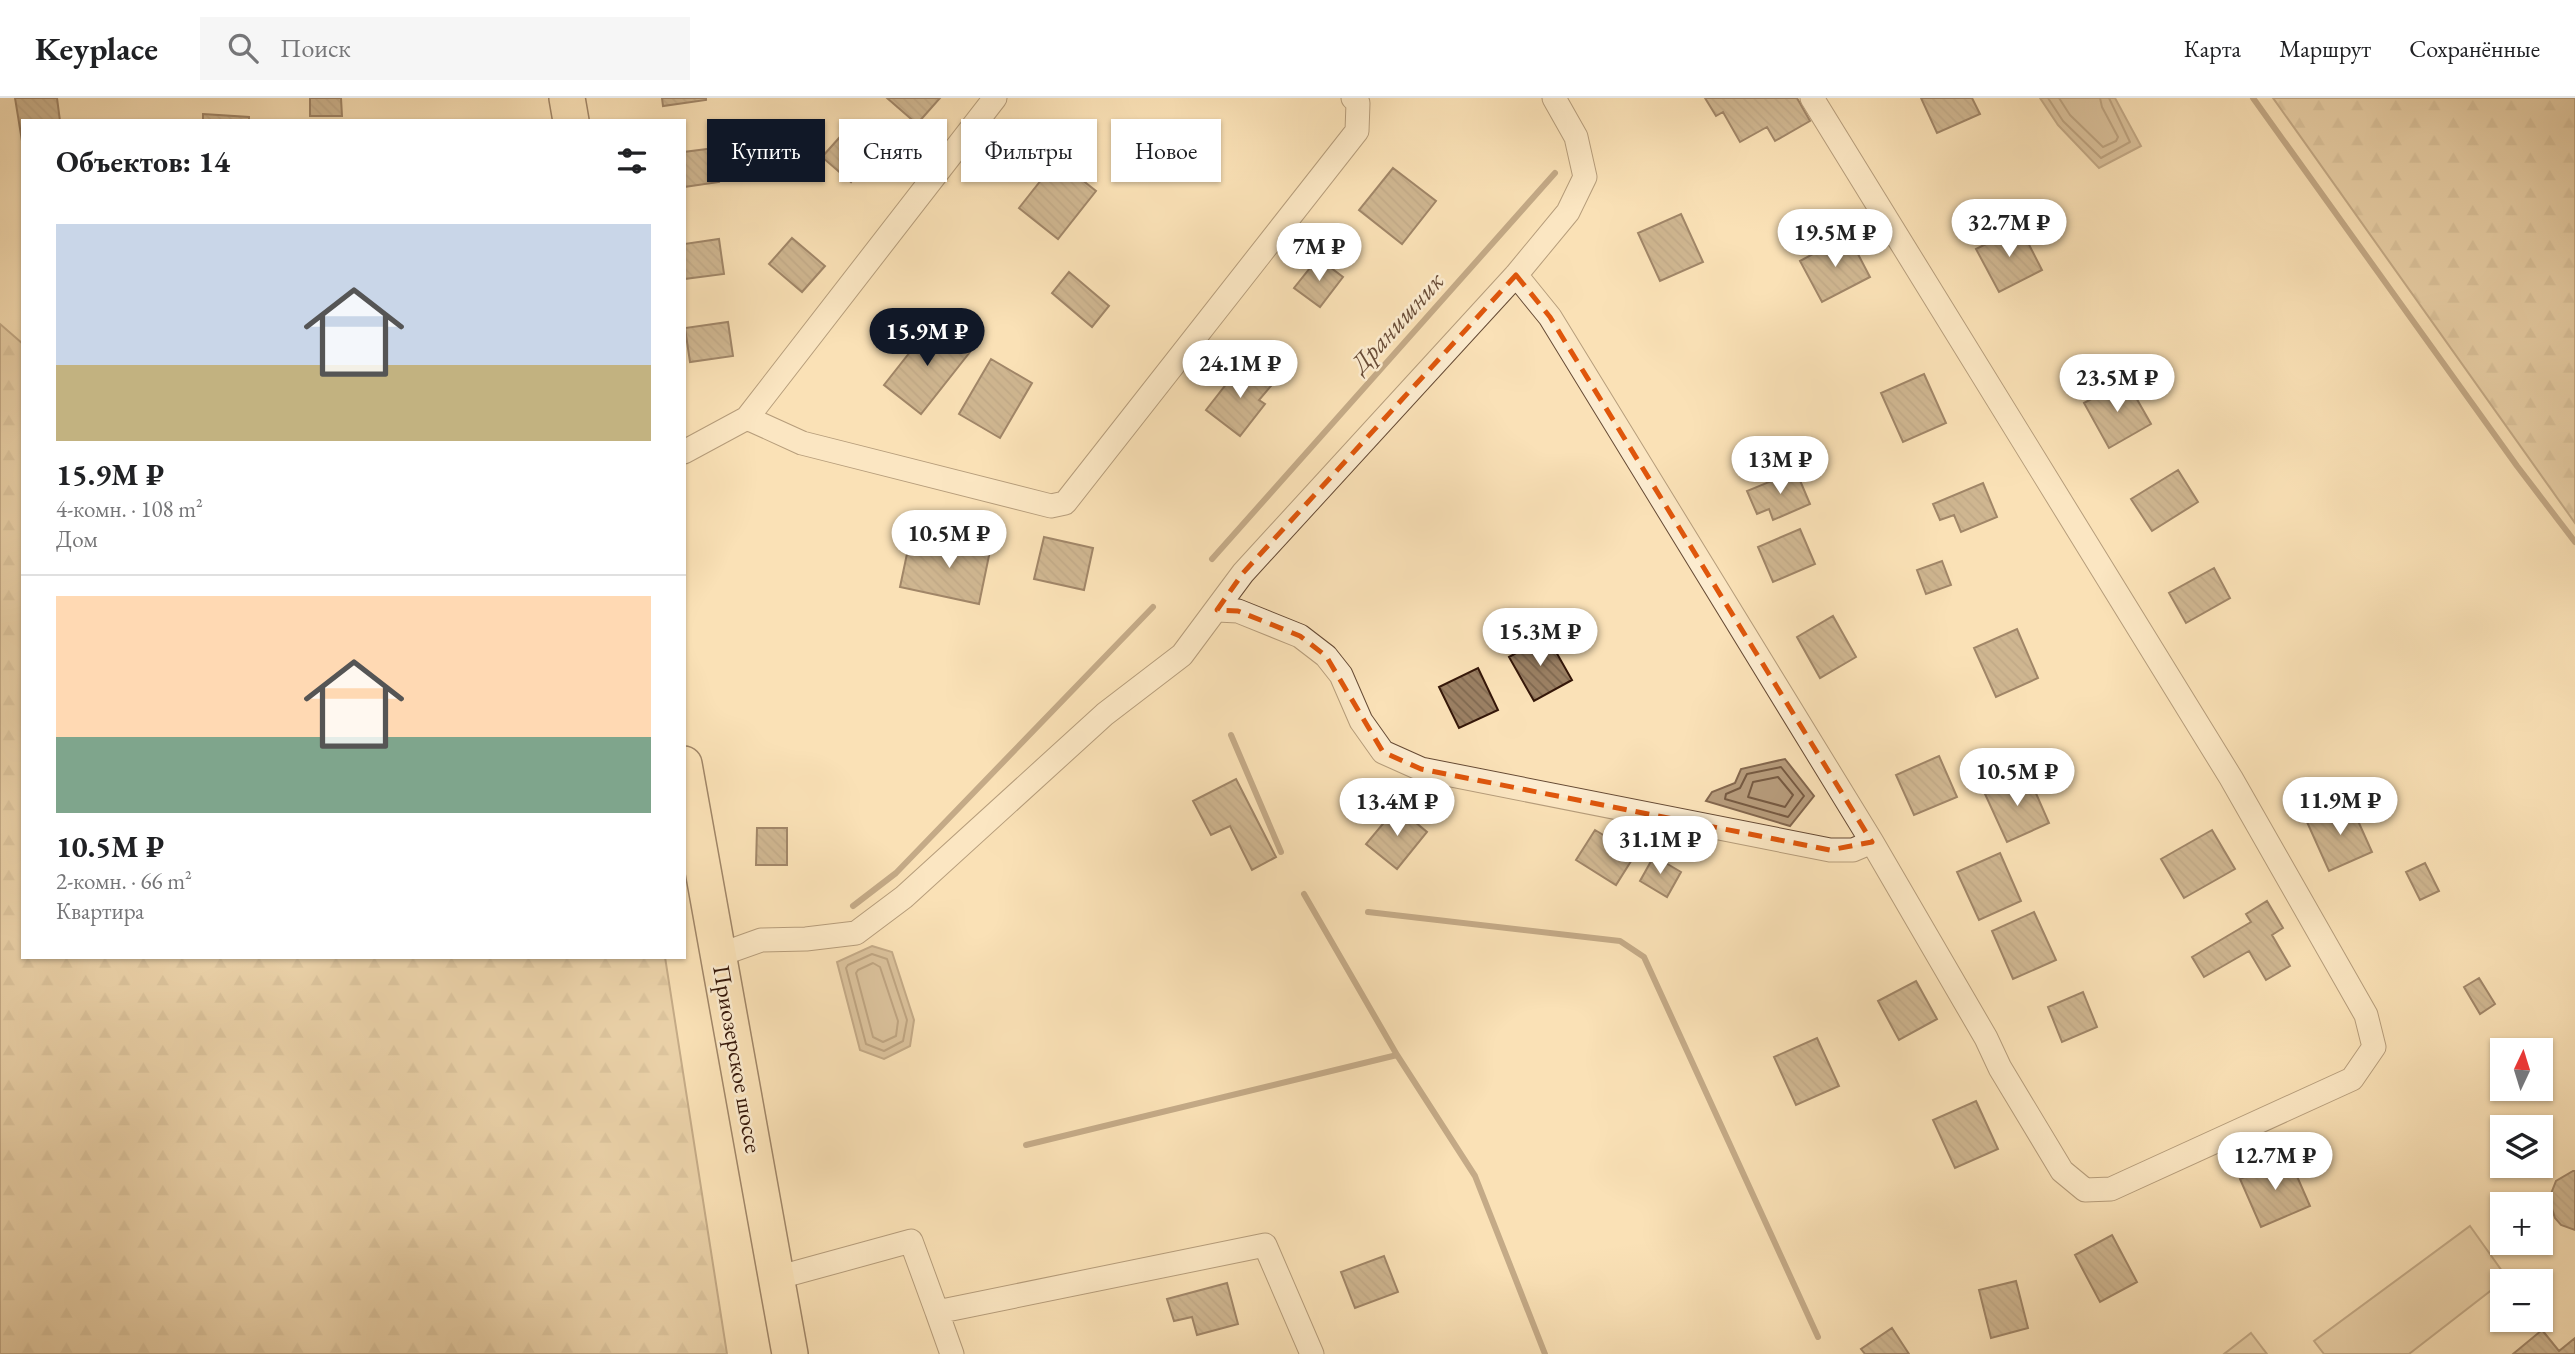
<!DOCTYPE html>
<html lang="ru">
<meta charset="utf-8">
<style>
body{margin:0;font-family:"EB Garamond",serif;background:#f6f6f6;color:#202124;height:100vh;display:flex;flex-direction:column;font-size:26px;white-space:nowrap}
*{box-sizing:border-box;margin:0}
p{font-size:23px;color:#757577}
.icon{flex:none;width:38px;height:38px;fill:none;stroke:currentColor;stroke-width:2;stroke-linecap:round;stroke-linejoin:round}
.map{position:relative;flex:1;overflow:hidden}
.drawer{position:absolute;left:21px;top:21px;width:665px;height:840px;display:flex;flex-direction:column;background:#fff;border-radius:0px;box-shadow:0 2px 5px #0004}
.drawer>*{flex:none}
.hud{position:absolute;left:707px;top:21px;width:665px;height:63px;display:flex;gap:14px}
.needle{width:46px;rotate:4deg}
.controls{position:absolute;left:2490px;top:940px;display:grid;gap:14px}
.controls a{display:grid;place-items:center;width:63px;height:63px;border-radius:0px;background:#fff;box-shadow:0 2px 5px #0004;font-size:35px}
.price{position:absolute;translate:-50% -60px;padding:0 16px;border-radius:24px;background:#fff;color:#222;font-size:23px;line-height:46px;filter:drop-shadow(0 2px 4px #0008)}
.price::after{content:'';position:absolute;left:50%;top:42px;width:21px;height:16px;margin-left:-10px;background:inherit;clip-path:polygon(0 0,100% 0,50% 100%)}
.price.on{background:#111827;color:#fff}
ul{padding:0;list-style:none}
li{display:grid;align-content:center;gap:14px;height:371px;padding:0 35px}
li+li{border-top:2px solid #e0e0e0}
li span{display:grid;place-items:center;height:217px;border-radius:0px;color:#555}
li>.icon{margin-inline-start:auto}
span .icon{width:126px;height:126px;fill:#fffc;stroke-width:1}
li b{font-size:30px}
h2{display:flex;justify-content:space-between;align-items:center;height:84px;padding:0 35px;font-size:30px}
.pill{padding:0 24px;border-radius:0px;background:#fff;box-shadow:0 2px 5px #0004;font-size:24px;line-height:63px}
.pill.on{background:#111827;color:#fff}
header{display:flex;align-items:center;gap:42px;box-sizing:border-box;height:98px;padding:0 35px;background:#fff;border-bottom:2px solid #e0e0e0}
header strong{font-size:33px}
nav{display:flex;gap:38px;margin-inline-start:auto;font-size:24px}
.search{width:490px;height:63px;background:#f6f6f6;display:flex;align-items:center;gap:18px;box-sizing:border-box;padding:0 24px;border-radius:0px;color:#757577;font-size:26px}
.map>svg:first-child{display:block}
.forest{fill:url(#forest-firs);stroke:#876b51;stroke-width:2}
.pitch{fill:#d9bf99;stroke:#876b51;stroke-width:2}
.water{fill:#b79c7c;stroke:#83674e;stroke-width:2}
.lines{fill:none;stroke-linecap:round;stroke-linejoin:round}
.shore{stroke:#765a42;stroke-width:2}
.stream{stroke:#83674e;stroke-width:6}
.building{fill:url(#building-back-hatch);stroke:#351709;stroke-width:2}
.minor-casing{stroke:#664a34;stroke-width:25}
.primary-casing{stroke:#351709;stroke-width:38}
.minor{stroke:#fcecd0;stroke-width:23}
.primary{stroke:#fae1b7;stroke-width:35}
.marked{fill:none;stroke:#df560c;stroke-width:5;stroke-dasharray:14 9;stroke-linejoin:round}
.labels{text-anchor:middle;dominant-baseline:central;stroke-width:5;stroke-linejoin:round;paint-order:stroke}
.street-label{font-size:24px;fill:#351709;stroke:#fcecd0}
.water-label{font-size:26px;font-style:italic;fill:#694c37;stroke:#fcecd0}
</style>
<header>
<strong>Keyplace</strong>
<div class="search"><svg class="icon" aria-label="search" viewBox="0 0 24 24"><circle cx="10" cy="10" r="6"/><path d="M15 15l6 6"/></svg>Поиск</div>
<nav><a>Карта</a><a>Маршрут</a><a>Сохранённые</a></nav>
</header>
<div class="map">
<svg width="2575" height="1256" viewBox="0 0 2575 1256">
<defs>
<pattern id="forest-firs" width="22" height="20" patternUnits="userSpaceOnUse" patternTransform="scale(1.75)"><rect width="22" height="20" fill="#d9bf99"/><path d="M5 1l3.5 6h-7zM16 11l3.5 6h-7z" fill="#bba382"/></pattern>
<pattern id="building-back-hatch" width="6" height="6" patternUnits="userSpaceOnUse" patternTransform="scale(1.75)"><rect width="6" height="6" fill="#9b8063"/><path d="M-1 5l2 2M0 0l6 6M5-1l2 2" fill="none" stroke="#7f6850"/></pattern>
</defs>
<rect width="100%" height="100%" fill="#fae1b7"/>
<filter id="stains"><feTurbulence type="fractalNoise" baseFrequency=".00286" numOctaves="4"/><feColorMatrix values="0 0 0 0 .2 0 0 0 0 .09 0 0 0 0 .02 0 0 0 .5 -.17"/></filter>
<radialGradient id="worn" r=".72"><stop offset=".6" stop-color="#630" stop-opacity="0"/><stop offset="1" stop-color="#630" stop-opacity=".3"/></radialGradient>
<path class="forest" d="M2273,0H2575V425Z
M0,226L23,246V859H665L727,1256H0Z"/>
<path class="pitch" d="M2470,1128L2507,1180L2409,1256H2324L2314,1243Z
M2251,1235L2267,1256H2224Z"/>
<path class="water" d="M2040,0H2115L2141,48L2099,70L2058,27Z
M1785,661L1814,698L1790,728L1706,703L1712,694L1735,685L1741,671Z
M872,848L892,854L914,922L910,948L884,961L860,952L837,864Z"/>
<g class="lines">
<path class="shore" d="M2048,0L2063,23L2101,60L2130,44L2109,0
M2059,0L2070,17L2103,49L2116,43L2118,39L2102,9L2100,0
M1781,669L1804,698L1788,719L1725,701L1726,696L1740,690L1747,676Z
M1778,679L1793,697L1785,709L1748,699L1753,684Z
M872,856L887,861L907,922L903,943L884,953L866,946L846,870L848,867Z
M873,865L880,869L898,923L896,938L883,944L873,939L856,875L858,872Z"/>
<path class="stream" d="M2253,0L2517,368L2575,444
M1212,461L1555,75
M1231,637L1281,754
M1304,796L1397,957
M853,808L896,775L1153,509
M1368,814L1620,843L1644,859L1818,1239
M1026,1047L1397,957L1475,1078L1545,1256"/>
</g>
<path class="building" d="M15,0H57L60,23H23V49Z
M310,0H341L342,18H310Z
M662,0H706V2L663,8Z
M887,0H940L917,26Z
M1705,0H1797L1810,23L1775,43L1767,29L1740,44L1723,14L1716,18Z
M1921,0H1972L1980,16L1937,35Z
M203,16L249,19V23H203Z
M839,40L867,65L851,84L822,59Z
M714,50L719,84L684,89V54Z
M1057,62L1096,93L1058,141L1019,110Z
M1393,70L1436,103L1402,146L1359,112Z
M1681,116L1703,164L1660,183L1638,135Z
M2020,129L2042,172L1999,194L1976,151Z
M1848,137L1870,179L1822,204L1800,163Z
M792,140L825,168L802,194L769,166Z
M719,141L724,176L684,181V146Z
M1318,160L1343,179L1320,209L1294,190Z
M1069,174L1109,208L1092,229L1052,195Z
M728,224L733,258L690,264L685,230Z
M933,225L970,254L921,316L884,287Z
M991,261L1032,285L1000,340L959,316Z
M1242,266L1271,288L1259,302L1265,306L1240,338L1206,312Z
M1924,276L1946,325L1903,344L1881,295Z
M2126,282L2151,326L2109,350L2084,305Z
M2178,372L2198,404L2152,433L2131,401Z
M1796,373L1810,406L1773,422L1769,411L1757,416L1747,393Z
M1983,385L1997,419L1961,434L1954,417L1940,422L1933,406Z
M1800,431L1815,466L1773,484L1758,449Z
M964,437L992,443L979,506L900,489L908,451L931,456L934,443L962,449Z
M1044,439L1093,450L1084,492L1034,481Z
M1942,463L1951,487L1926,496L1917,472Z
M2214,470L2230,500L2186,525L2169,495Z
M1833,518L1856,559L1820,580L1797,539Z
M2017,531L2038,580L1996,599L1974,550Z
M1547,538L1572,582L1534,603L1509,559Z
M1478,570L1498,612L1459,630L1439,589Z
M1939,658L1957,699L1914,717L1896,677Z
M2028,677L2049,725L2007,744L1985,696Z
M1236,681L1276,759L1252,772L1230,728L1211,737L1193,703Z
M2350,705L2372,754L2329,773L2307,724Z
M1397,709L1427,734L1397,771L1366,746Z
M757,730H787V767H756Z
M1595,732L1625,750L1623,753L1633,760L1616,787L1576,762Z
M2212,732L2235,771L2184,800L2161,761Z
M2000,755L2021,803L1979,822L1957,774Z
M1654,758L1681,774L1667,799L1640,783Z
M2425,765L2439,793L2420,802L2406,774Z
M2267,803L2283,830L2272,837L2290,868L2266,882L2249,853L2204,879L2192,859L2251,824L2246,816Z
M2034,814L2056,862L2013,881L1992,833Z
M2479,880L2495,906L2480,916L2464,889Z
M1916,883L1937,921L1899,942L1878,903Z
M2083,894L2097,929L2062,944L2048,909Z
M1817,940L1839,988L1796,1007L1774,959Z
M1976,1003L1998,1051L1955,1070L1933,1022Z
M2289,1060L2310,1108L2261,1129L2240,1081Z
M2573,1073H2575V1132L2561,1127L2555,1120L2549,1101L2556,1083Z
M2112,1137L2137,1184L2100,1204L2075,1157Z
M1384,1158L1398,1194L1355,1210L1341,1174Z
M2016,1183L2028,1230L1991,1240L1979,1192Z
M1227,1185L1238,1226L1197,1237L1192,1219L1174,1223L1167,1201Z
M1892,1230L1909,1256H1865L1861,1251Z
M2542,1232L2559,1253L2575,1240V1256H2513Z"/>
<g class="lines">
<defs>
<path id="minor" d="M1516,177L1550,219L1872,744L1986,940L2000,970L2062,1073L2085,1092L2111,1091L2352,981L2374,949L2366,917L2231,680L1812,0
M747,320L802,345L1051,408L1065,405L1357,33L1358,5L1353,0
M684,354L747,320L995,0
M1217,512L1238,513L1300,538L1326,558L1341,577L1361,623L1383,654L1421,671L1830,752H1853L1872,744
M719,857L761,842L806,841L856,835L904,799L1105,616L1182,557L1243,475L1516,177L1568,114L1585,79L1576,39L1554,0
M776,1180L911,1143L937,1214L1265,1147L1312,1256
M937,1214L952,1256"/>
<path id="primary" d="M567,0L571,23
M684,666L790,1256"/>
</defs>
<use href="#minor" class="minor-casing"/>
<use href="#primary" class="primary-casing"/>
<use href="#minor" class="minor"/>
<use href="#primary" class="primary"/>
</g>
<path d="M0 0H2575V1256H0ZM1516,177L1550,219L1872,744L1830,752L1421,671L1383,654L1326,558L1300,538L1238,513L1217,512L1243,475Z" fill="#fae1b7" fill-opacity=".55" fill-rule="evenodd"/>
<path class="marked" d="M1516,177L1550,219L1872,744L1830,752L1421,671L1383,654L1326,558L1300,538L1238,513L1217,512L1243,475Z"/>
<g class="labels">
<g class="street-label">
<text transform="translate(738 961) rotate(80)">Приозерское шоссе</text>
</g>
<g class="water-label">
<text transform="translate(1397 224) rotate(-48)">Дранишник</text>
</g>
</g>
<rect width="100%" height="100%" filter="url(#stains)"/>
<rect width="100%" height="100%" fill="url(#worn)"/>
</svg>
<div class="controls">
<a><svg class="needle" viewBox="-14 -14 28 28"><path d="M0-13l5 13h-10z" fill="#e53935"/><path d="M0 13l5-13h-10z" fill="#757577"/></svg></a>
<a><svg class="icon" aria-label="layers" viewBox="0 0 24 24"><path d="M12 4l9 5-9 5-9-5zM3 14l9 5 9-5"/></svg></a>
<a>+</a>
<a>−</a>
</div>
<b class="price" style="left:2009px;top:161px">32.7M ₽</b>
<b class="price" style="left:1835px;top:171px">19.5M ₽</b>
<b class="price" style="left:1319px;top:185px">7M ₽</b>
<b class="price on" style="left:927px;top:270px">15.9M ₽</b>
<b class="price" style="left:1240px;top:302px">24.1M ₽</b>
<b class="price" style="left:2117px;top:316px">23.5M ₽</b>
<b class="price" style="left:1780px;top:398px">13M ₽</b>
<b class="price" style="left:949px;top:472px">10.5M ₽</b>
<b class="price" style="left:1540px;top:570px">15.3M ₽</b>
<b class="price" style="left:2017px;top:710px">10.5M ₽</b>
<b class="price" style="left:2340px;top:739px">11.9M ₽</b>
<b class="price" style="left:1397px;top:740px">13.4M ₽</b>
<b class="price" style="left:1660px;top:778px">31.1M ₽</b>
<b class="price" style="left:2275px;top:1094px">12.7M ₽</b>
<div class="hud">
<a class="pill on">Купить</a>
<a class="pill">Снять</a>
<a class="pill">Фильтры</a>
<a class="pill">Новое</a>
</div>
<section class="drawer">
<h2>Объектов: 14<svg class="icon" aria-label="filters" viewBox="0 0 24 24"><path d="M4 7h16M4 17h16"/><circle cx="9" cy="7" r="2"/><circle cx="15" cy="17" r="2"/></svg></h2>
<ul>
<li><span style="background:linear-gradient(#c9d6e8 65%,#c2b280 0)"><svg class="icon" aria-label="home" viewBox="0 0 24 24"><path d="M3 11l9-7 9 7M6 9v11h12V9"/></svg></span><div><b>15.9M ₽</b><p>4-комн. · 108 m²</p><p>Дом</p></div></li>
<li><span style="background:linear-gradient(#ffd9b3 65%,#7fa58c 0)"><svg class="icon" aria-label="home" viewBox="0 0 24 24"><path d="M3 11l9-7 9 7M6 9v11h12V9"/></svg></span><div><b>10.5M ₽</b><p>2-комн. · 66 m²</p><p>Квартира</p></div></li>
</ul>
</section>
</div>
